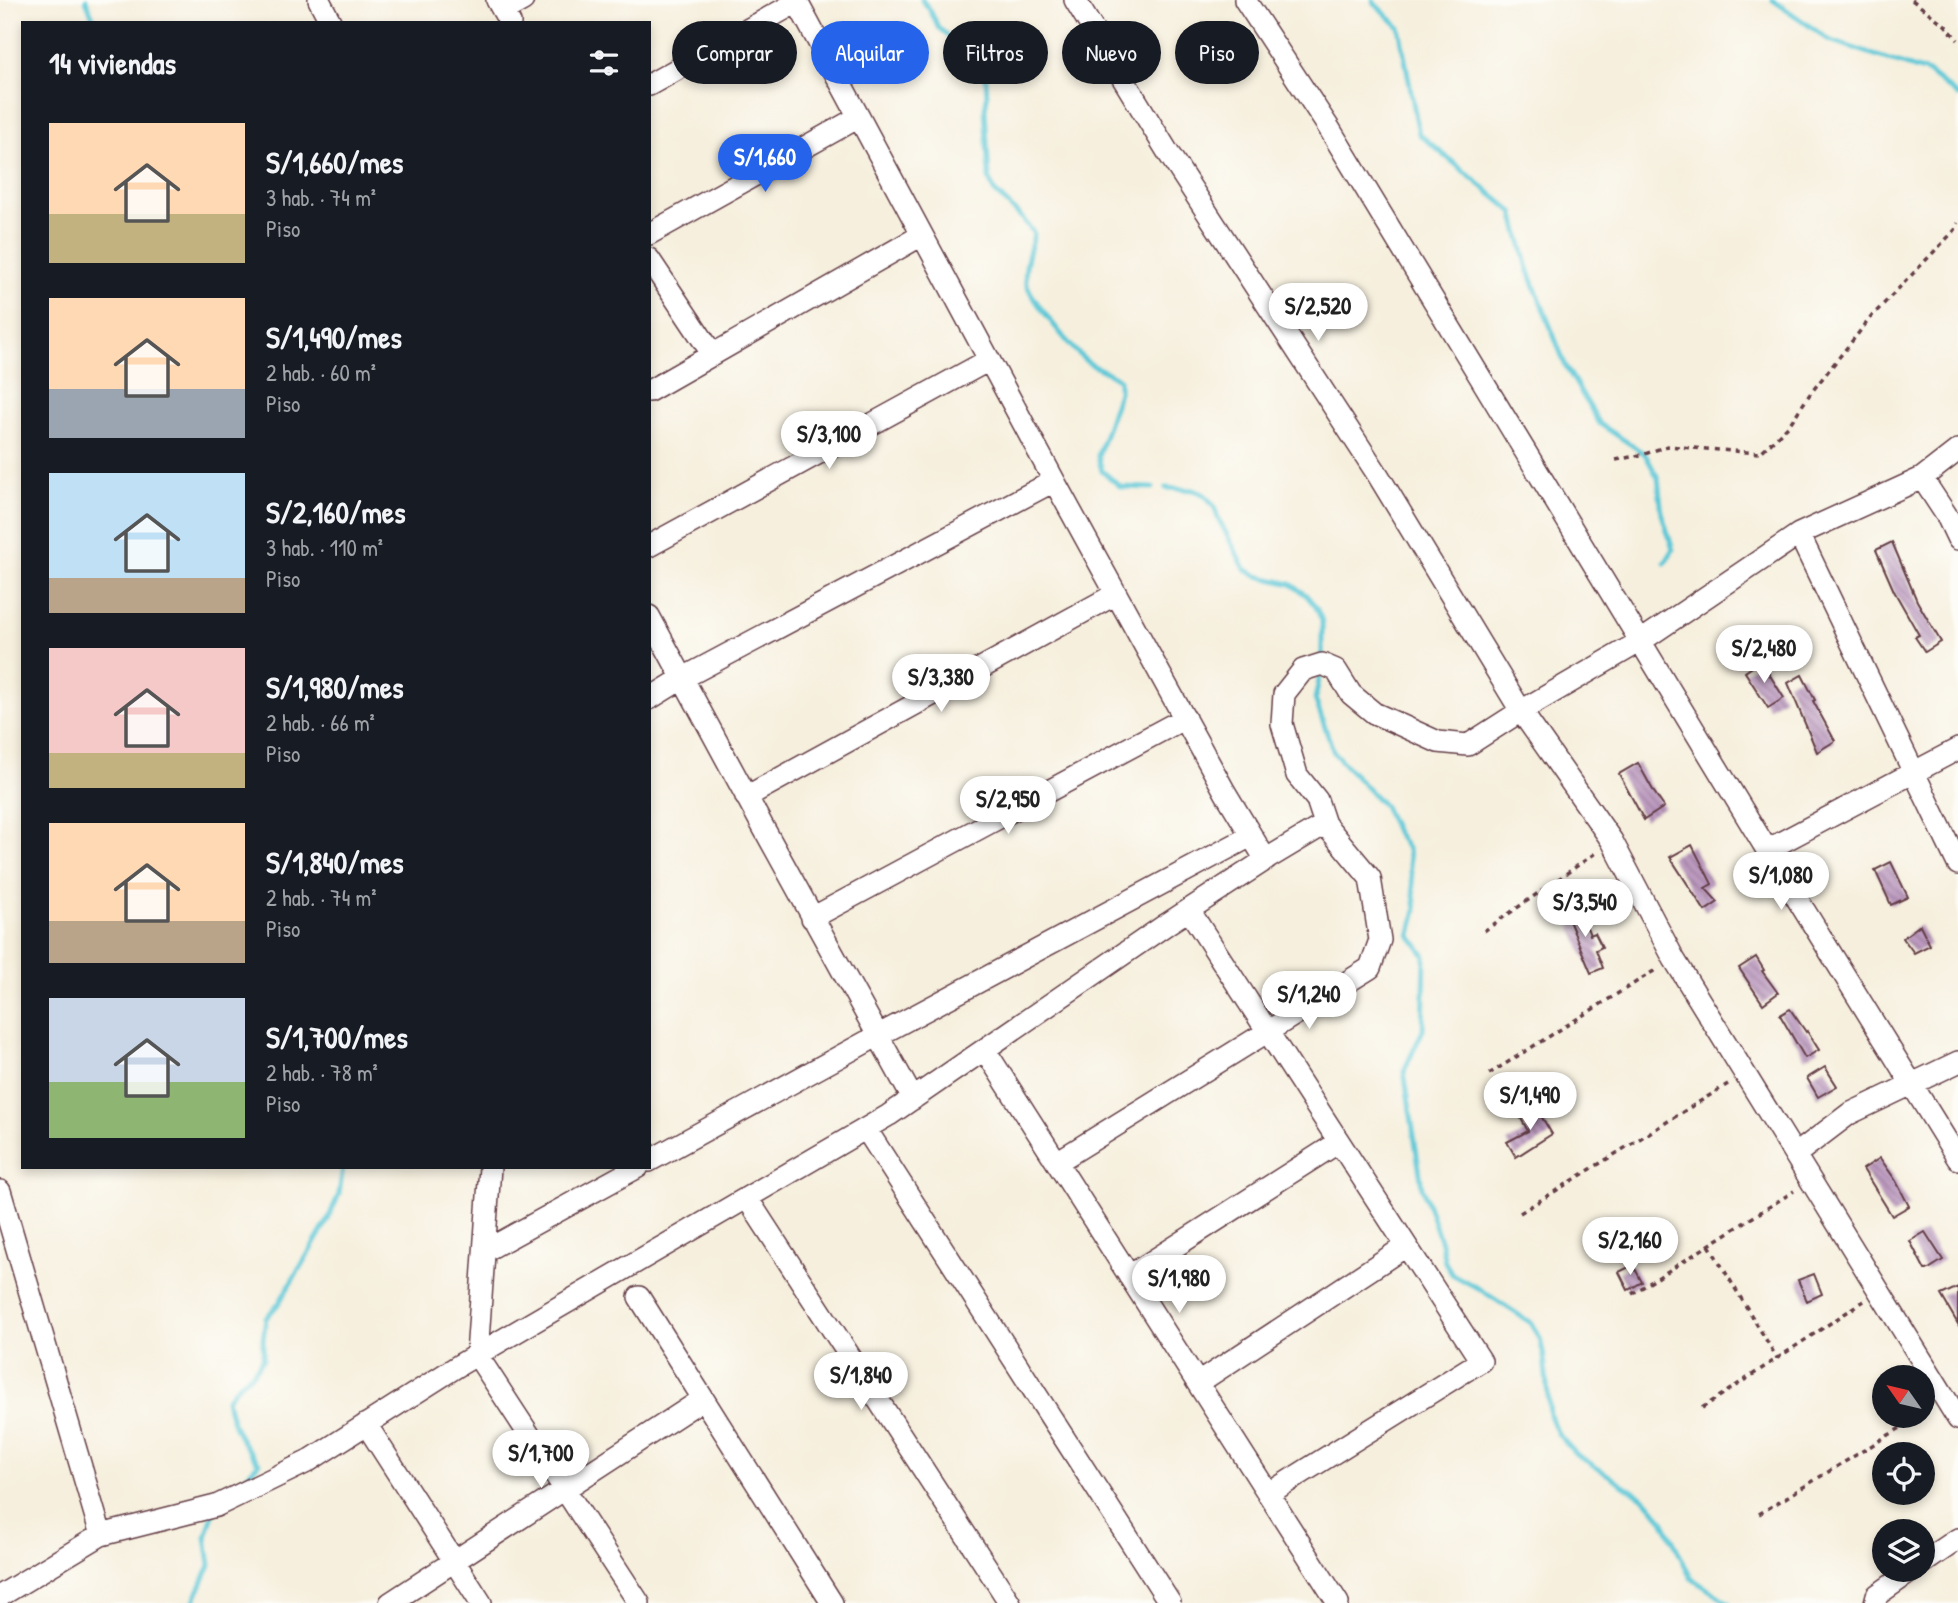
<!DOCTYPE html>
<html lang="es">
<meta charset="utf-8">
<style>
body{margin:0;font-family:"Patrick Hand",sans-serif;background:#20242c;color:#f1f3f6;height:100vh;display:flex;flex-direction:column;font-size:26px;white-space:nowrap}
*{box-sizing:border-box;margin:0}
p{font-size:23px;color:#9ea1a6}
.icon{flex:none;width:38px;height:38px;fill:none;stroke:currentColor;stroke-width:2;stroke-linecap:round;stroke-linejoin:round}
.map{position:relative;flex:1;overflow:hidden}
.sheet{position:absolute;left:21px;top:21px;width:630px;height:1148px;display:flex;flex-direction:column;background:#171b24;border-radius:0px;box-shadow:0 4px 10px #0003}
.sheet>*{flex:none}
.hud{position:absolute;left:672px;top:21px;width:665px;height:63px;display:flex;gap:14px}
.needle{width:46px;rotate:304deg}
.fabs{position:absolute;left:1872px;top:1365px;display:grid;gap:14px}
.fabs a{display:grid;place-items:center;width:63px;height:63px;border-radius:50%;background:#171b24;box-shadow:0 4px 10px #0003;font-size:35px}
.price{position:absolute;translate:-50% -60px;padding:0 16px;border-radius:24px;background:#fff;color:#222;font-size:23px;line-height:46px;filter:drop-shadow(0 2px 4px #0008)}
.price::after{content:'';position:absolute;left:50%;top:42px;width:21px;height:16px;margin-left:-10px;background:inherit;clip-path:polygon(0 0,100% 0,50% 100%)}
.price.selected{background:#2563eb;color:#fff}
ul{padding:0;list-style:none}
li{display:flex;align-items:center;gap:21px;height:175px;padding:0 28px}
li span{display:grid;place-items:center;flex:none;width:196px;height:140px;border-radius:0px;color:#555}
li>.icon{margin-inline-start:auto}
span .icon{width:84px;height:84px;fill:#fffc;stroke-width:1}
li b{font-size:30px}
h2{display:flex;justify-content:space-between;align-items:center;height:84px;padding:0 28px;font-size:30px}
.tag{padding:0 24px;border-radius:32px;background:#171b24;box-shadow:0 4px 10px #0003;font-size:24px;line-height:63px}
.tag.selected{background:#2563eb;color:#fff}
.map>svg:first-child{display:block}
.lines{fill:none;stroke-linecap:round;stroke-linejoin:round}
.stream{stroke:#5dc8d7;stroke-width:5}
.building{fill:url(#building-back-hatch)}
.minor-casing{stroke:#643e46;stroke-width:24}
.path{stroke:#643e46;stroke-width:3.5;stroke-dasharray:5 5;stroke-linecap:butt}
.minor{stroke:#fff;stroke-width:21}
</style>
<div class="map">
<svg width="1958" height="1603" viewBox="0 0 1958 1603">
<defs>
<pattern id="building-back-hatch" width="6" height="6" patternUnits="userSpaceOnUse" patternTransform="scale(1.75)"><rect width="6" height="6" fill="#bc9ac0"/><path d="M-1 5l2 2M0 0l6 6M5-1l2 2" fill="none" stroke="#9b7d9c"/></pattern>
</defs>
<rect width="100%" height="100%" fill="#fdfcf7"/>
<filter id="ink" filterUnits="userSpaceOnUse"><feTurbulence type="fractalNoise" baseFrequency=".0143" numOctaves="2"/><feDisplacementMap in="SourceGraphic" scale="14" xChannelSelector="R" yChannelSelector="G"/><feConvolveMatrix kernelMatrix="1 2 1 2 8 2 1 2 1" color-interpolation-filters="sRGB"/></filter>
<filter id="wash" filterUnits="userSpaceOnUse"><feTurbulence type="fractalNoise" baseFrequency=".00686" numOctaves="4" result="noise"/><feDisplacementMap in="SourceGraphic" scale="28" xChannelSelector="R" yChannelSelector="G"/><feGaussianBlur stdDeviation="1.57" result="paint"/><feColorMatrix in="noise" values="0 0 0 0 0 0 0 0 0 0 0 0 0 0 0 0 0 1.4 0 .05"/><feComposite in="paint" operator="in"/></filter>
<g filter="url(#wash)">
<rect width="100%" height="100%" fill="#f6efdd"/>
<g class="lines">
<path class="stream" d="M86,0L95,23
M922,0L930,10L938,27L977,63L986,78L987,97L985,109L989,178L994,191L1023,219L1034,234C1031,248 1023,268 1026,282C1030,298 1073,350 1086,361C1096,369 1107,370 1119,380V392L1098,456L1102,471L1121,487L1153,488
M1373,0L1375,4L1399,27L1419,134L1513,212L1528,269L1566,367L1600,424L1645,454L1658,478L1662,514L1673,550L1665,563
M1773,0L1829,40L1929,73L1958,96
M1166,488L1193,490L1205,495L1214,506L1218,518L1245,569L1258,576L1291,584L1306,595L1316,607L1322,621V661
M1321,671L1315,699L1334,753L1384,806L1396,832L1408,850L1416,910L1410,935L1425,956L1423,1030L1404,1071L1422,1187L1441,1243L1445,1262L1452,1274L1481,1290L1531,1323L1540,1338L1544,1357L1550,1415L1558,1434L1576,1454L1645,1499L1663,1520L1691,1578L1729,1603
M237,1486L259,1463C242,1444 231,1425 227,1399L240,1383L252,1374L263,1359V1339L266,1318L279,1303L327,1222L339,1194L343,1167
M193,1603L210,1565L206,1537L214,1511"/>
</g>
<g id="blocks">
<path class="building" d="M1892,542L1917,601L1941,642L1925,652L1915,637L1919,635L1894,591L1876,550Z
M1761,661L1784,698L1768,708L1745,672Z
M1802,675L1815,700L1813,701L1835,741L1817,752L1788,683Z
M1638,763L1654,792L1664,807L1644,820L1619,774Z
M1692,845L1712,884L1705,888L1718,902L1705,911L1670,857Z
M1891,862L1908,897L1891,905L1875,870Z
M1578,905L1590,935L1595,933L1602,947L1596,950L1603,968L1591,973L1565,911Z
M1920,925L1930,945L1914,953L1903,938Z
M1756,957L1764,970L1762,971L1778,993L1763,1004L1739,968Z
M1790,1009L1806,1032L1807,1031L1819,1050L1805,1058L1780,1015Z
M1825,1067L1837,1086L1818,1097L1807,1078Z
M1535,1106L1552,1134L1516,1157L1507,1142L1528,1131L1519,1115Z
M1880,1158L1896,1181L1909,1206L1892,1216L1863,1169Z
M1925,1232L1943,1260L1927,1270H1925L1910,1241Z
M1633,1265L1642,1282L1628,1290L1619,1272Z
M1814,1274L1822,1294L1807,1301L1798,1280Z
M1958,1287V1324L1941,1295Z"/>
</g>
</g>
<g filter="url(#ink)">
<use href="#blocks" fill-opacity="0" stroke="#643e46" stroke-width="2"/>
<g class="lines">
<defs>
<path id="minor" d="M319,0L331,23
M497,0L510,23
M796,0L1058,488L1225,792L1266,860
M1075,0L1169,154L1378,475L1521,711L1612,841L1674,959L1958,1419
M1245,0L1329,128L1767,850L1958,1159
M503,11L523,0
M649,85L797,2
M649,234L859,117
M649,259L713,355
M649,391L922,235
M1922,478L1947,516L1958,539
M1799,534L1958,864
M649,546L989,360
M649,616L762,825L913,1099
M649,699L683,678L1054,481
M746,797L1116,594
M1767,850L1958,749
M1189,910L1481,1361L1268,1494
M812,918L1185,718
M985,1050L1338,1603
M866,1129L1170,1603
M1795,1155L1849,1114L1958,1062
M649,1161L877,1036L1251,836
M1057,1162L1370,968L1380,940L1370,878L1325,824
M490,1167L477,1355L639,1603
M0,1191L101,1535
M747,1198L1010,1603
M485,1251L638,1167
M1129,1276L1339,1142
M639,1297L832,1603
M1198,1383L1406,1246
M366,1424L481,1603
M1923,1563L1958,1539
M0,1596L101,1535L216,1506L307,1462L461,1364L889,1115L1167,924L1270,857L1325,824L1317,800L1297,775L1282,724L1284,694L1303,670L1322,664L1336,670L1351,694L1374,713L1438,742L1468,745L1521,711L1641,641L1799,534L1922,478L1958,450
M390,1603L703,1399
M1875,1603L1877,1595L1913,1570"/>
</defs>
<use href="#minor" class="minor-casing"/>
<path class="path" d="M1912,0L1945,25L1958,40
M1616,460L1645,454L1667,446L1760,453L1789,425L1810,394L1872,316L1955,230L1958,223
M1484,931L1597,852
M1489,1074L1657,969
M1520,1213L1728,1084
M1709,1245L1777,1358
M1632,1294L1794,1191
M1702,1408L1864,1301
M1759,1514L1920,1416"/>
<use href="#minor" class="minor"/>
</g>
</g>
</svg>
<div class="fabs">
<a><svg class="needle" viewBox="-14 -14 28 28"><path d="M0-13l5 13h-10z" fill="#e53935"/><path d="M0 13l5-13h-10z" fill="#9ea1a6"/></svg></a>
<a><svg class="icon" aria-label="locate" viewBox="0 0 24 24"><circle cx="12" cy="12" r="6"/><path d="M12 2v4M12 18v4M2 12h4M18 12h4"/></svg></a>
<a><svg class="icon" aria-label="layers" viewBox="0 0 24 24"><path d="M12 4l9 5-9 5-9-5zM3 14l9 5 9-5"/></svg></a>
</div>
<b class="price selected" style="left:765px;top:194px">S/1,660</b>
<b class="price" style="left:1318px;top:343px">S/2,520</b>
<b class="price" style="left:829px;top:471px">S/3,100</b>
<b class="price" style="left:1764px;top:685px">S/2,480</b>
<b class="price" style="left:941px;top:714px">S/3,380</b>
<b class="price" style="left:1008px;top:836px">S/2,950</b>
<b class="price" style="left:1781px;top:912px">S/1,080</b>
<b class="price" style="left:1585px;top:939px">S/3,540</b>
<b class="price" style="left:1309px;top:1031px">S/1,240</b>
<b class="price" style="left:1530px;top:1132px">S/1,490</b>
<b class="price" style="left:1630px;top:1277px">S/2,160</b>
<b class="price" style="left:1179px;top:1315px">S/1,980</b>
<b class="price" style="left:861px;top:1412px">S/1,840</b>
<b class="price" style="left:541px;top:1490px">S/1,700</b>
<div class="hud">
<a class="tag">Comprar</a>
<a class="tag selected">Alquilar</a>
<a class="tag">Filtros</a>
<a class="tag">Nuevo</a>
<a class="tag">Piso</a>
</div>
<section class="sheet">
<h2>14 viviendas<svg class="icon" aria-label="filters" viewBox="0 0 24 24"><path d="M4 7h16M4 17h16"/><circle cx="9" cy="7" r="2"/><circle cx="15" cy="17" r="2"/></svg></h2>
<ul>
<li><span style="background:linear-gradient(#ffd9b3 65%,#c2b280 0)"><svg class="icon" aria-label="home" viewBox="0 0 24 24"><path d="M3 11l9-7 9 7M6 9v11h12V9"/></svg></span><div><b>S/1,660/mes</b><p>3 hab. · 74 m²</p><p>Piso</p></div></li>
<li><span style="background:linear-gradient(#ffd9b3 65%,#9aa5b1 0)"><svg class="icon" aria-label="home" viewBox="0 0 24 24"><path d="M3 11l9-7 9 7M6 9v11h12V9"/></svg></span><div><b>S/1,490/mes</b><p>2 hab. · 60 m²</p><p>Piso</p></div></li>
<li><span style="background:linear-gradient(#bfe0f5 75%,#b9a48a 0)"><svg class="icon" aria-label="home" viewBox="0 0 24 24"><path d="M3 11l9-7 9 7M6 9v11h12V9"/></svg></span><div><b>S/2,160/mes</b><p>3 hab. · 110 m²</p><p>Piso</p></div></li>
<li><span style="background:linear-gradient(#f6c9c9 75%,#c2b280 0)"><svg class="icon" aria-label="home" viewBox="0 0 24 24"><path d="M3 11l9-7 9 7M6 9v11h12V9"/></svg></span><div><b>S/1,980/mes</b><p>2 hab. · 66 m²</p><p>Piso</p></div></li>
<li><span style="background:linear-gradient(#ffd9b3 70%,#b9a48a 0)"><svg class="icon" aria-label="home" viewBox="0 0 24 24"><path d="M3 11l9-7 9 7M6 9v11h12V9"/></svg></span><div><b>S/1,840/mes</b><p>2 hab. · 74 m²</p><p>Piso</p></div></li>
<li><span style="background:linear-gradient(#c9d6e8 60%,#8fb573 0)"><svg class="icon" aria-label="home" viewBox="0 0 24 24"><path d="M3 11l9-7 9 7M6 9v11h12V9"/></svg></span><div><b>S/1,700/mes</b><p>2 hab. · 78 m²</p><p>Piso</p></div></li>
</ul>
</section>
</div>
